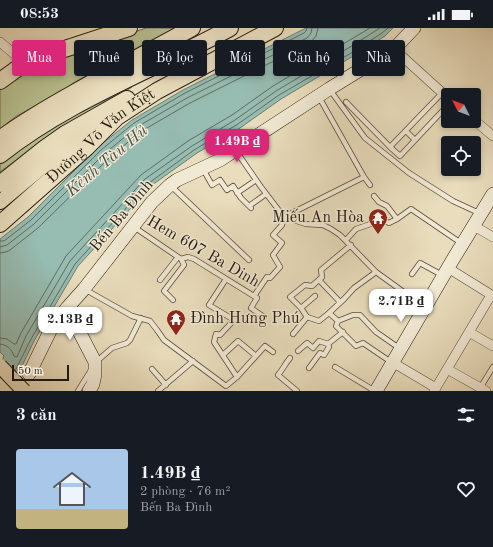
<!DOCTYPE html>
<html lang="vi">
<meta charset="utf-8">
<style>
body{margin:0;font-family:"Old Standard TT",serif;background:#20242c;color:#f1f3f6;height:100vh;display:flex;flex-direction:column;font-size:15px;white-space:nowrap}
*{box-sizing:border-box;margin:0}
p{font-size:13px;color:#9ea1a6}
.icon{flex:none;width:22px;height:22px;fill:none;stroke:currentColor;stroke-width:2;stroke-linecap:round;stroke-linejoin:round}
.map{position:relative;height:363px;overflow:hidden}
.details{display:flex;flex-direction:column;background:#171b24;flex:1}
.details>*{flex:none}
.hud{position:absolute;left:12px;top:12px;width:469px;height:36px;display:flex;gap:8px}
.needle{width:26px;rotate:312deg}
.buttons{position:absolute;left:441px;top:60px;display:grid;gap:8px}
.buttons a{display:grid;place-items:center;width:40px;height:40px;border-radius:4px;background:#171b24;box-shadow:0 2px 6px #0003;font-size:20px}
.scale{position:absolute;left:12px;bottom:10px;width:57px;box-sizing:border-box;padding-left:4px;border:2px solid #271b11;border-top:0;font-size:11px;line-height:14px;white-space:nowrap;color:#271b11;-webkit-text-stroke:3px #f1e9d4;paint-order:stroke}
.price{position:absolute;translate:-50% -34px;padding:0 9px;border-radius:8px;background:#fff;color:#222;font-size:13px;line-height:26px;filter:drop-shadow(0 1px 2px #0008)}
.price::after{content:'';position:absolute;left:50%;top:24px;width:12px;height:9px;margin-left:-6px;background:inherit;clip-path:polygon(0 0,100% 0,50% 100%)}
.price.current{background:#db2777;color:#fff}
ul{padding:0;list-style:none}
li{display:flex;align-items:center;gap:12px;height:100px;padding:0 16px}
li span{display:grid;place-items:center;flex:none;width:112px;height:80px;border-radius:4px;color:#555}
li>.icon{margin-inline-start:auto}
span .icon{width:48px;height:48px;fill:#fffc;stroke-width:1}
li b{font-size:17px}
h2{display:flex;justify-content:space-between;align-items:center;height:48px;padding:0 16px;font-size:17px}
.pill{padding:0 14px;border-radius:4px;background:#171b24;box-shadow:0 2px 6px #0003;font-size:14px;line-height:36px}
.pill.current{background:#db2777;color:#fff}
.status{display:flex;justify-content:space-between;align-items:center;height:28px;padding:0 20px;background:#171b24;direction:ltr}
.status svg{height:11px;fill:currentColor}
.map>svg:first-child{display:block}
.green{fill:#b8c090;stroke:#706e50}
.water{fill:#97bcb2;stroke:#6a7c72}
.lines{fill:none;stroke-linecap:round;stroke-linejoin:round}
.shore{stroke:#5f6c62;stroke-width:1}
.lane-casing{stroke:#584c3c;stroke-width:6}
.street-casing{stroke:#584c3c;stroke-width:10}
.secondary-casing{stroke:#271b11;stroke-width:14}
.primary-casing{stroke:#271b11;stroke-width:16}
.highway-casing{stroke:#271b11;stroke-width:18}
.lane{stroke:#f1e9d4;stroke-width:4.5}
.street{stroke:#f1e9d4;stroke-width:9}
.secondary{stroke:#f1e9d4;stroke-width:13}
.primary{stroke:#e9ddbd;stroke-width:14}
.highway{stroke:#e9ddbd;stroke-width:16}
.primary-bridge-casing{stroke:#271b11;stroke-width:16;stroke-linecap:butt}
.primary-bridge{stroke:#e9ddbd;stroke-width:14}
.labels{text-anchor:middle;dominant-baseline:central;stroke-width:3;stroke-linejoin:round;paint-order:stroke}
.street-label{font-size:16px;fill:#271b11;stroke:#f1e9d4}
.poi-label{font-size:16px;fill:#271b11;stroke:#f1e9d4;text-anchor:end}
.water-label{font-size:17px;font-style:italic;fill:#4e5349;stroke:#f1e9d4}
</style>
<div class="status"><b>08:53</b><svg viewBox="0 0 49 12"><path d="M0 12V9h3v3zM5 12V6h3v6zM10 12V3h3v9zM15 12V0h3v12zM26 1h20v11H26zM47 4h2v5h-2z"/></svg></div>
<div class="map">
<svg width="493" height="363" viewBox="0 0 493 363">
<rect width="100%" height="100%" fill="#e9ddbd"/>
<filter id="stains"><feTurbulence type="fractalNoise" baseFrequency=".005" numOctaves="4"/><feColorMatrix values="0 0 0 0 .2 0 0 0 0 .09 0 0 0 0 .02 0 0 0 .5 -.17"/></filter>
<radialGradient id="worn" r=".72"><stop offset=".6" stop-color="#630" stop-opacity="0"/><stop offset="1" stop-color="#630" stop-opacity=".3"/></radialGradient>
<path class="green" d="M146,0H182L102,41L15,89L0,101V61L25,41Z
M130,55L132,59L109,74L63,98L27,124L0,144V136L50,99Z"/>
<path class="water" d="M306,0H393L385,8L355,27L281,71L240,100L197,125L152,157L78,238L34,313L10,363H0V337L4,328L0,324V211L28,189L98,119L132,92L183,62Z"/>
<g class="lines">
<path class="shore" d="M0,213H4L31,192L101,122L134,95L185,65L304,5L306,3L307,0
M0,219L7,217L34,196L104,126L137,99L187,70L307,10L311,5L312,0
M0,225L6,224L10,222L38,200L108,131L140,104L190,75L310,15L316,8L318,0
M0,310L7,311L14,316H16L21,305L66,228L141,147L188,113L232,87L273,58L370,0
M0,316C8,317 12,322 14,328L17,329L26,308L70,233L145,151L192,118L235,92L276,63L350,19L380,0
M15,343L31,311L75,236L149,155L194,122L238,96L279,67L353,24L382,5L388,0"/>
<defs>
<path id="lane" d="M330,62L365,110L409,145L453,173L479,185
M442,65L390,119L400,128L448,77
M319,69L364,149L370,157
M346,74L390,119
M406,103L415,112
M236,123L261,159L284,189L282,197L273,207L282,215L273,227L280,239L270,250L267,249L254,268
M203,141L212,157L220,152L227,162L233,158L241,170L251,180
M171,158L249,232
M237,165L256,152
M374,168L379,174L387,178L397,191
M249,178L266,166
M284,189L306,196L323,197L331,201L340,207L376,244L423,278
M284,189L364,149
M134,199L181,231L188,229L194,231L257,270L251,280L264,289
M346,212L356,201L382,192L389,195L397,191L411,181L461,215
M351,217L321,242L322,249L312,258L305,257L290,269L301,280L307,289L319,293L329,285L338,293L336,298L356,318L363,315L391,334
M412,246L420,235L442,247
M226,251L209,277L234,292L220,307L216,306L214,314L237,349
M160,252L178,229
M319,252L340,274
M86,262L132,288L150,293L157,302L164,312L226,358L237,349L265,318L273,324
M173,272L164,263L184,237L181,231
M301,280L315,268
M329,285L344,271L354,260L376,244
M338,293L353,287H360L376,304L399,320
M293,306L307,289
M298,323L307,315L313,320L319,313L328,316L343,304
M223,327L238,313L256,328
M290,330C285,336 283,341 278,347L297,363
M96,334L112,320L127,315L130,312L141,290
M335,339L375,363
M309,340L320,325L324,327L329,319L328,316
M152,341L166,357
M480,360L493,339
M78,363L91,342
M158,363L193,333"/>
<path id="street" d="M0,14L25,35
M394,21L448,70
M474,92L493,108
M474,198L493,209
M448,240L493,268
M469,304L493,318
M392,334L436,360
M447,341L486,363
M434,363L491,267"/>
<path id="secondary" d="M67,280L95,334V346L93,356L89,363
M29,346L51,301L67,280L84,261L152,174L170,157L177,152L220,132L329,61L394,21L414,0
M376,363L452,233L493,166"/>
<path id="primary" d="M0,174L42,139L105,95
M0,357L6,363"/>
<g id="highway">
<path d="M0,53L25,35L37,30L129,0"/>
<path d="M0,111C23,94 47,80 72,66C112,43 152,22 192,0"/>
<path d="M0,127C69,72 154,42 230,0"/>
<path d="M0,156L45,120L65,106L127,71"/>
<path id="s1" d="M0,196L86,120L117,89L157,63L275,0"/>
</g>
</defs>
<use href="#lane" class="lane-casing"/>
<use href="#street" class="street-casing"/>
<use href="#secondary" class="secondary-casing"/>
<use href="#primary" class="primary-casing"/>
<use href="#highway" class="highway-casing"/>
<use href="#lane" class="lane"/>
<use href="#street" class="street"/>
<use href="#secondary" class="secondary"/>
<use href="#primary" class="primary"/>
<use href="#highway" class="highway"/>
<defs>
<path id="primary-bridge" d="M0,338L24,363"/>
</defs>
<use href="#primary-bridge" class="primary-bridge-casing"/>
<use href="#primary-bridge" class="primary-bridge"/>
</g>
<defs>
<symbol id="temple-pin" viewBox="-11 -11 22 30"><path d="M0 17L-7.5 6A9.5 9.5 0 1 1 7.5 6Z" fill="#8f2418" stroke="#f1e9d4"/><path d="M0-6L5-2H3V0L6.5 2.5H4V6H1.5V3h-3V6H-4V2.5H-6.5L-3 0V-2H-5Z" fill="#fff"/></symbol>
</defs>
<g fill-rule="evenodd">
<use href="#temple-pin" x="367" y="179" width="22" height="30"/>
<use href="#temple-pin" x="165" y="280" width="22" height="30"/>
</g>
<g class="labels">
<g class="street-label">
<text stroke="none"><textPath href="#s1" startOffset="134">Đường Võ Văn Kiệt</textPath></text>
<text transform="translate(122 188) rotate(-50)">Bến Ba Đình</text>
<text transform="translate(203 224) rotate(30)">Hem 607 Ba Dinh</text>
</g>
<g class="poi-label">
<text x="364" y="190">Miếu An Hòa</text>
<text x="190" y="291" text-anchor="start">Đình Hưng Phú</text>
</g>
<g class="water-label">
<text transform="translate(107 133) rotate(-40)">Kênh Tàu Hủ</text>
</g>
</g>
<rect width="100%" height="100%" filter="url(#stains)"/>
<rect width="100%" height="100%" fill="url(#worn)"/>
</svg>
<div class="buttons">
<a><svg class="needle" viewBox="-14 -14 28 28"><path d="M0-13l5 13h-10z" fill="#e53935"/><path d="M0 13l5-13h-10z" fill="#9ea1a6"/></svg></a>
<a><svg class="icon" aria-label="locate" viewBox="0 0 24 24"><circle cx="12" cy="12" r="6"/><path d="M12 2v4M12 18v4M2 12h4M18 12h4"/></svg></a>
</div>
<div class="scale">50 m</div>
<b class="price current" style="left:237px;top:135px">1.49B ₫</b>
<b class="price" style="left:401px;top:295px">2.71B ₫</b>
<b class="price" style="left:70px;top:313px">2.13B ₫</b>
<div class="hud">
<a class="pill current">Mua</a>
<a class="pill">Thuê</a>
<a class="pill">Bộ lọc</a>
<a class="pill">Mới</a>
<a class="pill">Căn hộ</a>
<a class="pill">Nhà</a>
</div>
</div>
<section class="details">
<h2>3 căn<svg class="icon" aria-label="filters" viewBox="0 0 24 24"><path d="M4 7h16M4 17h16"/><circle cx="9" cy="7" r="2"/><circle cx="15" cy="17" r="2"/></svg></h2>
<ul>
<li><span style="background:linear-gradient(#a9c7e8 75%,#c2b280 0)"><svg class="icon" aria-label="home" viewBox="0 0 24 24"><path d="M3 11l9-7 9 7M6 9v11h12V9"/></svg></span><div><b>1.49B ₫</b><p>2 phòng · 76 m²</p><p>Bến Ba Đình</p></div><svg class="icon" aria-label="heart" viewBox="0 0 24 24"><path d="M12 20l-8-8c-3-5 5-10 8-4 3-6 11-1 8 4z"/></svg></li>
</ul>
</section>
